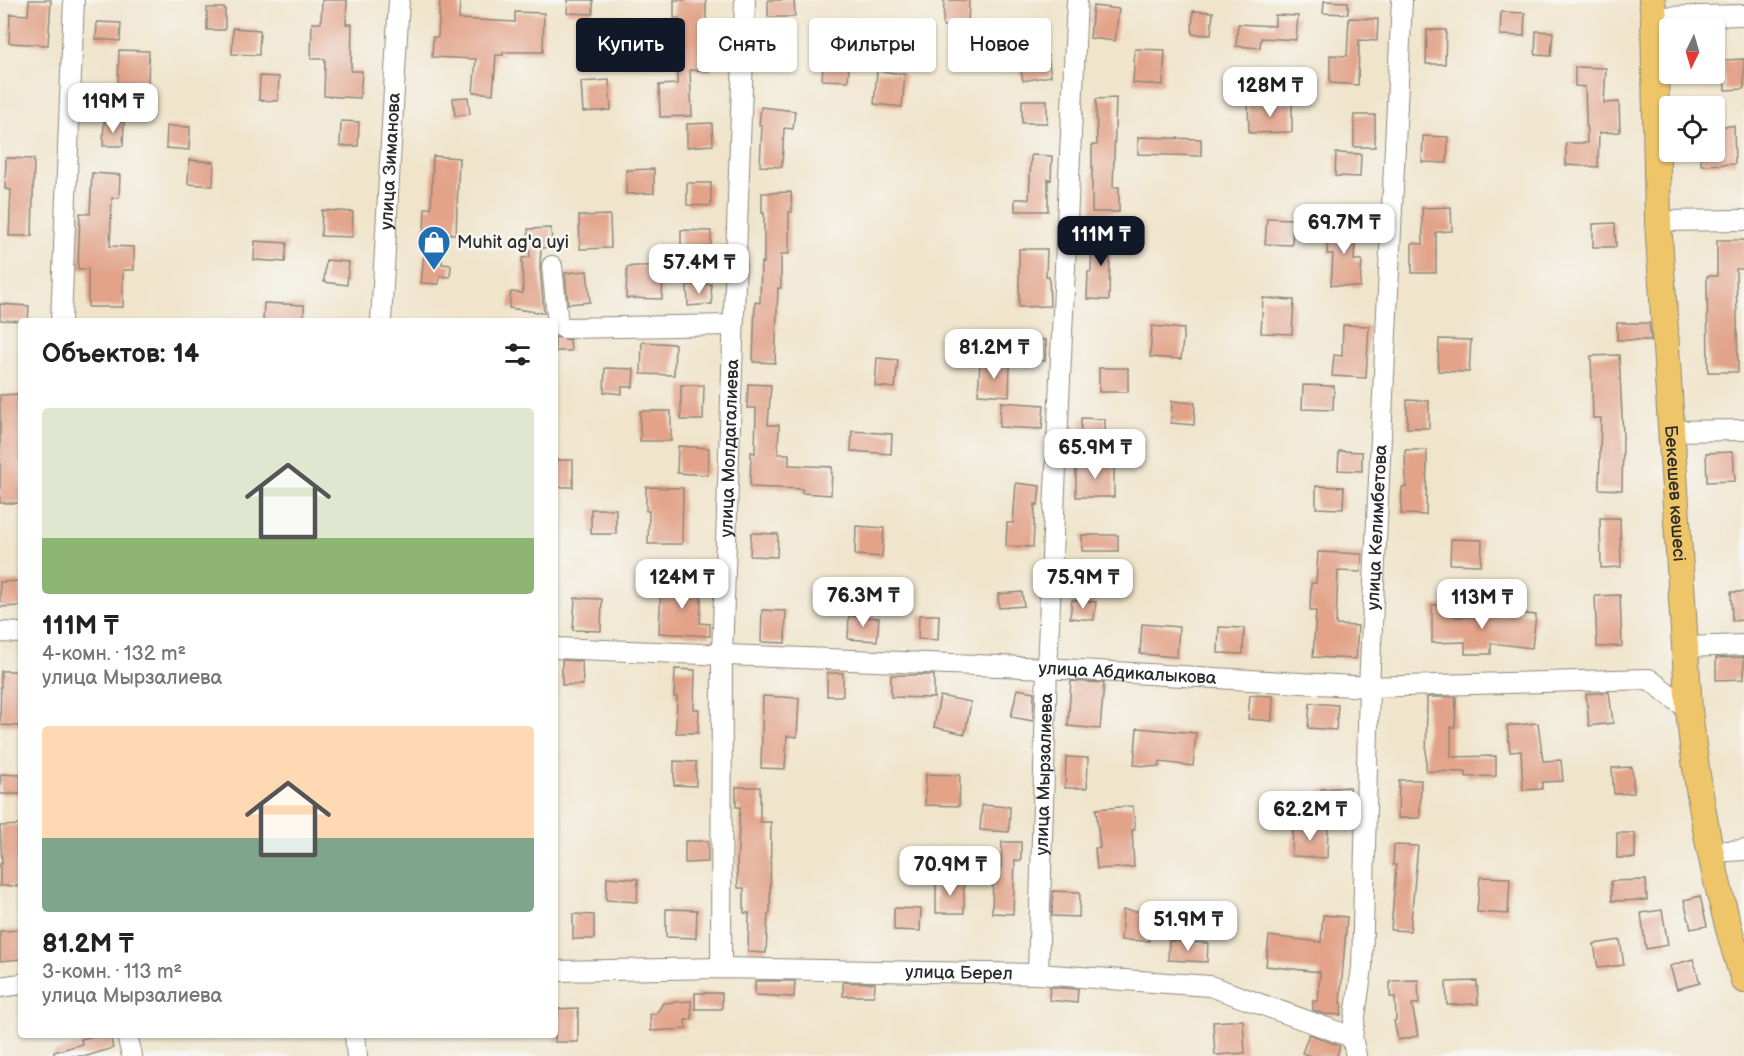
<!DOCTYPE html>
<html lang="ru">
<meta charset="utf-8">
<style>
body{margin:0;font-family:"Balsamiq Sans",sans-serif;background:#f6f6f6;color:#222;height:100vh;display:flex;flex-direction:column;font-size:22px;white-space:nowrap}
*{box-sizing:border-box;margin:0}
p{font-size:20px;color:#767676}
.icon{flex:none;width:33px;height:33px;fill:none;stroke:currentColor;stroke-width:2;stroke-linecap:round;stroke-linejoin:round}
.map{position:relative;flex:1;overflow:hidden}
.side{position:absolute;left:18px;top:318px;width:540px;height:720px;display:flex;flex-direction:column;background:#fff;border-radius:6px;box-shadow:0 2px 4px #0004}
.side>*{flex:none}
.banner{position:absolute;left:576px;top:18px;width:570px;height:54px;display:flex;gap:12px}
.needle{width:39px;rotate:185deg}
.fabs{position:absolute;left:1659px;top:18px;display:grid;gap:12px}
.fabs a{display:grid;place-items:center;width:66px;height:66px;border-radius:6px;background:#fff;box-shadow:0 2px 4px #0004;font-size:30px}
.price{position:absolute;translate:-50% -51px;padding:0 14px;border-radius:12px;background:#fff;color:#222;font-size:20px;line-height:39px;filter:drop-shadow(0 2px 3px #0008)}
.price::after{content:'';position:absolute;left:50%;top:36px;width:18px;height:14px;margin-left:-9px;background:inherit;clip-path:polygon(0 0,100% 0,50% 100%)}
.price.on{background:#111827;color:#fff}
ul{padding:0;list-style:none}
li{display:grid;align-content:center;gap:12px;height:318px;padding:0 24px}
li span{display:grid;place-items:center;height:186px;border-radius:6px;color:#555}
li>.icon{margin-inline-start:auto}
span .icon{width:108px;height:108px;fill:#fffc;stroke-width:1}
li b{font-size:26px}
h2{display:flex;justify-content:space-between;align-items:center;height:72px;padding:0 24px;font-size:26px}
.pill{padding:0 21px;border-radius:6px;background:#fff;box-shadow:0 2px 4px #0004;font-size:21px;line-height:54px}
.pill.on{background:#111827;color:#fff}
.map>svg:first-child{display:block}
.building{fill:#e2a389}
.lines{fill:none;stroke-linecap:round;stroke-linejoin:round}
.minor-casing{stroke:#8e887b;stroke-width:22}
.major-casing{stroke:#8e887b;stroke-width:28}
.minor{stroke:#fff;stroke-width:20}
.major{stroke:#eec569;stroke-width:26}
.labels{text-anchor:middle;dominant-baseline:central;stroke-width:5;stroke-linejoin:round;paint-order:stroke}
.street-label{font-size:18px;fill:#2b2b2b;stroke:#f6f6f2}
.poi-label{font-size:18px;fill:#2b2b2b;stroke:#f6f6f2;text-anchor:start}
</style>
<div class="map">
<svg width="1744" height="1056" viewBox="0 0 1744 1056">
<rect width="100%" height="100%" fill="#f6f6f2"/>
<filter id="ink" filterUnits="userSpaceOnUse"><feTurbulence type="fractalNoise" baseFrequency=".0167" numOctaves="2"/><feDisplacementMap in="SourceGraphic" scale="12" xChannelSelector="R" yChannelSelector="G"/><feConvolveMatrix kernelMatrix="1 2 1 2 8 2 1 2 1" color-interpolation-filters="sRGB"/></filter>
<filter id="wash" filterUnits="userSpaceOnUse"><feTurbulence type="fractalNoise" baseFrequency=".008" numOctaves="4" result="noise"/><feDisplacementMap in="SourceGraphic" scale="24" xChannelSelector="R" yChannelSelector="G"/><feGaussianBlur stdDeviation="1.35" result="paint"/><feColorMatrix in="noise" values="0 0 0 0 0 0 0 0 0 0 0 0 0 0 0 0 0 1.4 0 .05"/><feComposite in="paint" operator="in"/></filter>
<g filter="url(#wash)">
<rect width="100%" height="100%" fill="#f0e4cb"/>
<g id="blocks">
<path class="building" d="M29,0H51L48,45L9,43L10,14L28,15Z
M322,0H347L346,24H352L351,71H362L360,98L324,96L325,59H311L312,23H321Z
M440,0H460L459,19L515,22V12L544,13L543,52H503V55H496L493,94L473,92L476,59L432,57L433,37H438Z
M568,0H593V14L567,13Z
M674,0H706V36L713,37L712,71L690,70L692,116L660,117L659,85L677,84L679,18H674Z
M768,0H794L795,17H768Z
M944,0H969L968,27L943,26Z
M1324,1L1348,2V14L1323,13Z
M1093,6L1119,9L1115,41L1090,38Z
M207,8H225V30H207Z
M1193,11L1213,12L1211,35L1192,34Z
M1501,12L1525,13L1524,36L1500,35Z
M1275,15L1298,16L1296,40L1261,38L1260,48L1236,46L1238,24L1275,26Z
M1349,18L1378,19L1377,41L1359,40L1358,85L1330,83V55L1347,56Z
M97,22L121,23L120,41L96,39Z
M598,25H627V56L599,57Z
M1025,27H1044V56H1048L1051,76L1023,81L1019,61L1024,60Z
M233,28L260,30L259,55L232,54Z
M1427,30H1446L1445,64H1426Z
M1536,31L1553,32L1551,56L1535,55Z
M1135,49L1165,50L1163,85L1133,83Z
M119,50L149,51L148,84L118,83Z
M824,52L850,53L848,81L822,80Z
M1744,59V89L1725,90L1724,60Z
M1575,67L1606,68L1604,103L1619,102L1620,132L1599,133L1598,167L1566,165V143H1587L1585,87L1575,86Z
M877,71L905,74L902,107L874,104Z
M260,76L279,77L278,101L259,100Z
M609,80L611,110L583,112L581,82Z
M468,97L470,114L455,116L453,98Z
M1116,98L1113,187H1119V212H1092V145H1097L1096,99Z
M1022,100H1047V123H1022Z
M1292,103V132L1249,133L1248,104Z
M761,107L795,111L793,129L784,128L782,167L760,166L762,125H759Z
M1354,115H1375V147H1354Z
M104,121L124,122L123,146H103Z
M341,121L359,122L358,146H340Z
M712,123L713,145L687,147V124Z
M167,126L190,127L189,150L166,148Z
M1714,126H1734L1735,164L1701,165V152H1714Z
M1423,136L1448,137L1447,163L1422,162Z
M1138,137L1201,139V156L1138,154Z
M1336,153L1361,154L1360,177L1335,176Z
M1031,155L1052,156L1051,180L1048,179V211H1015V199H1029Z
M433,156L459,158L456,234L424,232L425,208H431Z
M6,158L34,159L32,236H9L11,190L5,189Z
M189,160L214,162L213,186L188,184Z
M654,169V193L626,194V170Z
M92,173L120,175L119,198H112L110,246L134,247V270H123V307H88V269H78L80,213L90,214Z
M687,183H711V206L687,205Z
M791,192L792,212H789V254H781V288H778L775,363L753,362L755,302L760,303L761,262L764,263V213H762V193Z
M1451,207L1452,231L1436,232V273H1412V243L1423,244L1422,208Z
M322,210L353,212L352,237L321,236Z
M610,215L611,248L580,249L579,216Z
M1267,218L1293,219L1292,245L1265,244Z
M1329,223L1356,224L1354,260H1362L1360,287L1331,285L1333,254H1327Z
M1615,223L1616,247H1593V224Z
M551,228L552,247L541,248L540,267L544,313L509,308L511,292L523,293L522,258L530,257L528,229Z
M681,230L711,231V251H681Z
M1092,235H1117V252H1110L1109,300L1087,299L1088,272H1091Z
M1717,240H1744V269H1736L1738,372H1708L1707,276H1717Z
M255,241L287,243L285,262L254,260Z
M1019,249H1047L1046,276H1049L1050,306L1019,307Z
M424,255L442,256V264L451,265L450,277L440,276L439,284L421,283Z
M326,260L349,262L347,285L324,282Z
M636,266H663L662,299L626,298L627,267Z
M587,271L590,302L568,304L565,273Z
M711,284L712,304L688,306L687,285Z
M1263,298L1294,300L1292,334L1261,333Z
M264,303L304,305V321H263Z
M0,304L29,306L28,321L0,320Z
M1617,323H1649L1651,340H1617Z
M1343,325L1369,326L1366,378L1332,376L1334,355L1342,356Z
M1152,326L1184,329L1181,359L1150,357Z
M555,337L570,340L571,351H555Z
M1025,339L1046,340L1045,361L1024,360Z
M1439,339L1471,340L1469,372L1438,371Z
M642,342L675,344L674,375L641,374Z
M1619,355L1623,436L1622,490L1599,489L1601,418H1593L1591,356Z
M877,358L898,360L895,388L875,386Z
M980,364L1010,366L1009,396L978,394Z
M605,368L634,369L633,387H622V394L604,392Z
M1099,368H1128V392H1099Z
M748,384L771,385L768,425H779L778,454H789V465L832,467L831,495L802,493V489L750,487L751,452L755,453L756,408H747Z
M681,385H704L703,420H681Z
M1303,385L1334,386L1333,410L1302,409Z
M21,394V418H19L21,503H0V395Z
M1407,400L1429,401V428H1407Z
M1172,401L1195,403L1194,425L1171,423Z
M1001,402L1044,405L1042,429L999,427Z
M640,411H671V441H640Z
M1081,418L1105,419V440H1081Z
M852,431L892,434L891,454L851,451Z
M678,446L709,448L708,475L677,473Z
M1405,450H1427L1426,515L1401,514L1402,487H1406Z
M1339,451L1362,452V471L1338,470Z
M1733,452L1735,481L1707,482L1706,453Z
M555,460H573V487H555Z
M1076,463H1114V497H1076Z
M1016,483L1040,486L1038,505L1035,504L1033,547L1006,546L1007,523H1013Z
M1316,486L1344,487L1343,509L1316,508Z
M646,487L683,488L682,544H648L649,511H646Z
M591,509H616V534H591Z
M1600,518H1620L1621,567L1601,568Z
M856,526L884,528L882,557L855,555Z
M751,533L778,534L777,557L750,556Z
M1082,535H1118V551H1082Z
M1451,539L1482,540L1481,565L1450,564Z
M1318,552L1362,554L1361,572L1338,571L1336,625L1358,626L1356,659L1313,657L1316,611H1310L1311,583H1316Z
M20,581L21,606L0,607V582Z
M661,584L702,585L700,623L710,624V636L659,633Z
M1022,592L1024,606L999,608L998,594Z
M1731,592H1744V620L1732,621Z
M1620,595L1622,646L1597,647L1595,596Z
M575,598L602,599L601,631L573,630Z
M1072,600L1096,602L1094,620L1070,618Z
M1432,605H1456V617L1507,616L1508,612L1536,615L1532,648L1491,643V654H1465V642L1432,643Z
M762,610L786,611L785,643L761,642Z
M919,615H939L938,640L918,639Z
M849,616L879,618L877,641L848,639Z
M1142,624L1179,627L1177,657L1140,654Z
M1219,627L1244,628L1243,654L1218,653Z
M1744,657V679L1716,680V658Z
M562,660L582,661L583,685H562Z
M675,669L695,670L694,709H699L698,733H676L677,697H674Z
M1,671H21V726L0,725Z
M827,673H843V696H827Z
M891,675H934V698L891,697Z
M1071,681L1104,683L1100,729L1068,726Z
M1017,689L1034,692L1033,721L1011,717Z
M1609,692L1613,723L1589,726L1586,694Z
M1250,695L1273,696L1272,721L1248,719Z
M763,696L799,698L797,737L787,736L785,769L761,768Z
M940,696L971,702L965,734L934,727Z
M1427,697H1456L1455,727H1451V757L1496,756V776L1466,777V772L1426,771Z
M1310,703L1338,705L1336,730L1308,728Z
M1538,723L1543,761L1561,760L1563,781L1542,782V789L1523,790L1521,751L1510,752L1507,726Z
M1137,728L1196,733L1193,766L1160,762L1159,767L1134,765Z
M1066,757L1088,758L1087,788H1065Z
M674,761L696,762V786L674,785Z
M1632,767L1634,793L1614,794L1612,768Z
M1,774L21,775V794H0Z
M926,774L960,775L959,806L925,805Z
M1399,780H1421L1420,818H1398Z
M736,787H760V822H771L770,914H768L766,953L748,952L749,913H744V888H738L737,866L740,807H736Z
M1349,787L1351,806L1322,808L1321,789Z
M982,805L1010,807L1009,832L980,830Z
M1133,806L1135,830H1132L1134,867L1097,869L1095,848H1100L1096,809Z
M21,825V886H0V864H2L0,826Z
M1293,826L1328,827L1327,858L1292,856Z
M1617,833H1635V858H1617Z
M685,841H708V862L685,863Z
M1002,842H1021V861L1015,860L1013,914L992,913L993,872H1001Z
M1394,845L1418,846L1410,931L1391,930L1396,865H1393Z
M607,877L638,879L637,902L606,900Z
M1480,877L1510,878L1508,914L1477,912Z
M1646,880L1647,900L1612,901L1611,881Z
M936,882H964V913H936Z
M1053,891L1080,892L1079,917L1052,916Z
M1700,896L1707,926L1691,929L1684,900Z
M894,908L921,909L920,931L894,930Z
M666,909L697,910L696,938L666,937Z
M1123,910L1151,912L1149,941L1121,940Z
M1662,910L1668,945L1646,949L1641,913Z
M573,914L594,915V939H573Z
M1323,915L1347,917L1340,1003H1342L1341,1015L1324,1014L1313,1010V1001H1318L1320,972L1266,966L1269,936L1321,942Z
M21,930V959L0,961V931Z
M1620,940L1624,965L1598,968L1594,944Z
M1169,941L1208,943L1207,962L1168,960Z
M1693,959L1700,983L1677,989L1670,966Z
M1418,980L1419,1004H1412L1418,1036L1398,1040L1394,1021L1396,1020L1395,997H1390V981Z
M755,981H795L794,997L755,995Z
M1477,981L1478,1004L1447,1005L1446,982Z
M843,982L875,983L874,996H843Z
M1050,987L1078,989L1077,1003L1049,1000Z
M695,993H722V1009H695Z
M691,1001L692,1020H685L686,1029L651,1031L650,1014H656L663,1003Z
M578,1008V1042H555V1009Z
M1243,1020L1245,1053L1215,1055L1213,1022Z
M1309,1034L1340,1046L1337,1056H1311L1302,1053Z
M98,1035H110L113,1048L87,1056H54V1052L82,1044L81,1039Z"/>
</g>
</g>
<g filter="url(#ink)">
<use href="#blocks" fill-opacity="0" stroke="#8e887b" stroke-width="1.5"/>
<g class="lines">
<defs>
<g id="minor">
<path d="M1654,17L1744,15"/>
<path d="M1658,221L1744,220"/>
<path d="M552,266L558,325L564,328L733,325"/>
<path d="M61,321L74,0"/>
<path id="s1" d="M381,321L399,0"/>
<path d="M1671,431L1744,430"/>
<path d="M0,632L21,633"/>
<path d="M1685,647L1744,645"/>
<path id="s2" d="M555,648L1047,668L1369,687L1649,679L1689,710"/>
<path d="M1711,852L1744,850"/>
<path id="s3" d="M721,968L722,655L745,0"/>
<path id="s4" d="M555,971L721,968L1038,974L1210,986L1352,1037"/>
<path id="s5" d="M1038,974L1047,668L1077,0"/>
<path d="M0,987L21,984"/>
<path d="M127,1035L132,1056"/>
<path d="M355,1035L357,1056"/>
<path id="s6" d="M1356,1056L1352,1037L1362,968L1369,687L1402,0"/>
</g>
<g id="major">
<path id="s7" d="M1652,0L1654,17L1658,221L1689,710C1698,801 1716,892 1744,980"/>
</g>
</defs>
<use href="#minor" class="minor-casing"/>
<use href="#major" class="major-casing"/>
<use href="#minor" class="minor"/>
<use href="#major" class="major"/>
</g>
</g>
<defs>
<symbol id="shop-pin" viewBox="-11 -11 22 30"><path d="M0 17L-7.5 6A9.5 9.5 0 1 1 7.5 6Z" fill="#1f6fb2" stroke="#f6f6f2"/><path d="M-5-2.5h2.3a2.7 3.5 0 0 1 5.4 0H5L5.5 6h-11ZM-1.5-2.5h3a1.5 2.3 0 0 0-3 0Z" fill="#fff"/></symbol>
</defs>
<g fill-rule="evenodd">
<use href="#shop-pin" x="415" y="223" width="38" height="52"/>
</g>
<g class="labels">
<g class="street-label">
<text stroke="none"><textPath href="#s1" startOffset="160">улица Зиманова</textPath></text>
<text stroke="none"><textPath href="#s3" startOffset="520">улица Молдагалиева</textPath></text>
<text stroke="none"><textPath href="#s7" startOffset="494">Бекешев көшесі</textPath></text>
<text stroke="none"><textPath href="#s6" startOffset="530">улица Келимбетова</textPath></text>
<text stroke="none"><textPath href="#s2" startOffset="573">улица Абдикалыкова</textPath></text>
<text stroke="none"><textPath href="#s5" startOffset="200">улица Мырзалиева</textPath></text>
<text stroke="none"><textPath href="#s4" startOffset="404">улица Берел</textPath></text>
</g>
<g class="poi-label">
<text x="457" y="242">Muhit ag'a uyi</text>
</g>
</g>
</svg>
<div class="fabs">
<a><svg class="needle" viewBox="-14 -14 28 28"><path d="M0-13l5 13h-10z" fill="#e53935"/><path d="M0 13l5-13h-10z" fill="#767676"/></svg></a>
<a><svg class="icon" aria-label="locate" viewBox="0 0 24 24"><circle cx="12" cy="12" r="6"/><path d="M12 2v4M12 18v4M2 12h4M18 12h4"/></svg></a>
</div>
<b class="price" style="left:1270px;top:118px">128M ₸</b>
<b class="price" style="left:113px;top:134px">119M ₸</b>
<b class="price" style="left:1344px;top:255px">69.7M ₸</b>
<b class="price on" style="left:1101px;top:267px">111M ₸</b>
<b class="price" style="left:699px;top:295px">57.4M ₸</b>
<b class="price" style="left:994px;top:380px">81.2M ₸</b>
<b class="price" style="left:1095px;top:480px">65.9M ₸</b>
<b class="price" style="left:682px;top:610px">124M ₸</b>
<b class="price" style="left:1083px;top:610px">75.9M ₸</b>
<b class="price" style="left:863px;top:628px">76.3M ₸</b>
<b class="price" style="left:1482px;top:630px">113M ₸</b>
<b class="price" style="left:1310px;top:842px">62.2M ₸</b>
<b class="price" style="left:950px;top:897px">70.9M ₸</b>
<b class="price" style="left:1188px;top:952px">51.9M ₸</b>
<div class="banner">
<a class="pill on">Купить</a>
<a class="pill">Снять</a>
<a class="pill">Фильтры</a>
<a class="pill">Новое</a>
</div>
<section class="side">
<h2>Объектов: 14<svg class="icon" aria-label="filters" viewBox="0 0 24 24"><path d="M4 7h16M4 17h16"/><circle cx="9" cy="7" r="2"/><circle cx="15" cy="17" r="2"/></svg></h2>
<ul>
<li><span style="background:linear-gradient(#dfe7d0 70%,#8fb573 0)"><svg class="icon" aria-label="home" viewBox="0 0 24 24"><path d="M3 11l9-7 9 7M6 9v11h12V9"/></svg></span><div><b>111M ₸</b><p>4-комн. · 132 m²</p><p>улица Мырзалиева</p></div></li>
<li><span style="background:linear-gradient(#ffd9b3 60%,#7fa58c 0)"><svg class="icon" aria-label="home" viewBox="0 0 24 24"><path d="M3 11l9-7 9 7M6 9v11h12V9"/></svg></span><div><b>81.2M ₸</b><p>3-комн. · 113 m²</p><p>улица Мырзалиева</p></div></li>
</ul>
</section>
</div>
